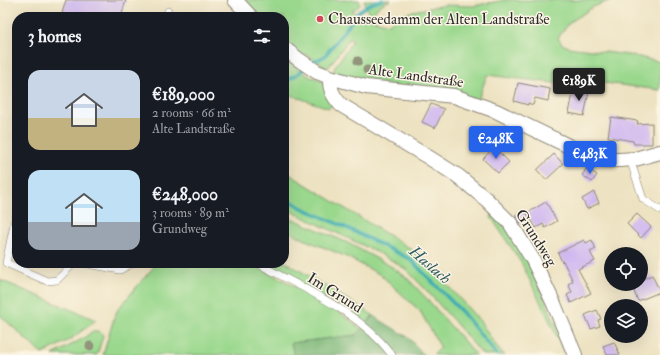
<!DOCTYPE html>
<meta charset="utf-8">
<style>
body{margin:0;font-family:"IM FELL Double Pica",serif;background:#20242c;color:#f1f3f6;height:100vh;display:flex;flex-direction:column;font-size:15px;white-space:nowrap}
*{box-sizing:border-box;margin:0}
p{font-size:13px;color:#9ea1a6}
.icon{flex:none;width:22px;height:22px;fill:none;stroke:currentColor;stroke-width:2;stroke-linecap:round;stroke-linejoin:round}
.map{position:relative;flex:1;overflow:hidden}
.drawer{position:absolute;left:12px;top:12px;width:277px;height:256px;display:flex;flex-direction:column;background:#171b24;border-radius:16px;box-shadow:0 4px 16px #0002}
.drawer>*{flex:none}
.buttons{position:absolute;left:604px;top:247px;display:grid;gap:8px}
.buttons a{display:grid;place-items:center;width:44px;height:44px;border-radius:50%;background:#171b24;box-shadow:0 4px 16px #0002;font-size:20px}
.price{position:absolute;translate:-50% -34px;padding:0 9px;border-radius:4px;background:#2563eb;color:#fff;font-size:13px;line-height:26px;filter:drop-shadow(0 1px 2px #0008)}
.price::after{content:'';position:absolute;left:50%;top:24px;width:12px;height:9px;margin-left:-6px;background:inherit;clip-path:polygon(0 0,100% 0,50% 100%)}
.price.on{background:#222;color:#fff}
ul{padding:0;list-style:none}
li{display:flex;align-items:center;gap:12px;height:100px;padding:0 16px}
li span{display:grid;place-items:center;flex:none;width:112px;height:80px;border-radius:12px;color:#555}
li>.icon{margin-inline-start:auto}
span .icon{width:48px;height:48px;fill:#fffc;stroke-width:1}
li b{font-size:17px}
h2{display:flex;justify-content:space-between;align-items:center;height:48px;padding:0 16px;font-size:17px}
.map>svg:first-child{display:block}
.green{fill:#9ad88d;stroke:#62825c}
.forest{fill:#7bb878;stroke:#537252}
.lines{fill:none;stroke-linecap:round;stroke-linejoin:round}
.stream{stroke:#39abb3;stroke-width:3.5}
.building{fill:#cfb7f0}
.service-casing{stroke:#8c8676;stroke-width:8}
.minor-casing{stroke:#8c8676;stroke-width:16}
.service{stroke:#fff;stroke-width:7}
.minor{stroke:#fff;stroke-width:14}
.tree{fill:#92957c}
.poi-dot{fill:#d1495b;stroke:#fcf5e5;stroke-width:1.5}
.labels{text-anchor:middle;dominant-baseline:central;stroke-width:3;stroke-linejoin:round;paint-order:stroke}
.poi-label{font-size:15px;fill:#2b2b2b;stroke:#fcf5e5;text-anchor:start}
.street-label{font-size:15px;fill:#2b2b2b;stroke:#fcf5e5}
.water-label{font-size:16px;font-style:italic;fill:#315e61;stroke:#fcf5e5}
</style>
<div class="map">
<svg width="660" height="355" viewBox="0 0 660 355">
<rect width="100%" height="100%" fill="#fcf5e5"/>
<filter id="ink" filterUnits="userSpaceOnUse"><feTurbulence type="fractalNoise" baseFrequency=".025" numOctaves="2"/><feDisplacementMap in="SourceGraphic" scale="8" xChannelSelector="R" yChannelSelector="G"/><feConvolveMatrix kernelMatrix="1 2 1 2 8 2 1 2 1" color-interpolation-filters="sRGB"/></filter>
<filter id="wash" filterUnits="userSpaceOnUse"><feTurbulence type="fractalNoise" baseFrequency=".012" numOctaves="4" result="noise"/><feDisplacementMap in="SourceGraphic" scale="16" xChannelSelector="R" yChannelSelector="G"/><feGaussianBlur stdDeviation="0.9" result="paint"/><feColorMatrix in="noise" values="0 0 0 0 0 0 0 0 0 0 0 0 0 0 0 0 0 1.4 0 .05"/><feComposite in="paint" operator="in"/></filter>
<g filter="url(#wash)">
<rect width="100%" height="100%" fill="#ede2c1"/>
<path class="green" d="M242,0H359L360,5L352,11L365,20L368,11L364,0H391C380,4 375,8 371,19L389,24L398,17L413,11L445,5L473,6L505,0H612L593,7L569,23L558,38L562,44L568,47L635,56L660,62V90L590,81L588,87L487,75L478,100L384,84L335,74L334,70L335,67L353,40L349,39L328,68L305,54L302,56L284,42V17H258Z
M284,58L292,65L312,78L313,77L325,83L334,103L329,108L284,93Z
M284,171L419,254L480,321L499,350L505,355H483L454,321L427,291L408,271L398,264L375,251L284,208Z
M493,213L521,246L568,351L565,353L522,264L491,217Z
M284,215L348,243L392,267L407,278L428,300L476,355H433L441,348L420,311L381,275L345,256L308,241L284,229Z
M284,261L373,315L367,323L350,312L262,263H284Z
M157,263H251L298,288L338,311L361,329L356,335L291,343L294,355H103L114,318L118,309Z
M0,280L96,320L71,339L42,354L0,315Z
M93,331C98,331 101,331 103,336L97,355H53L84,338Z"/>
<path class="forest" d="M373,316L408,337L424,355H294L291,343L356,335Z"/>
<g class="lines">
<path class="stream" d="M311,63L325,56L360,10L370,4L382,0
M284,82L296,75L305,68
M284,197L302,208L345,227L410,259L462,312L497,355"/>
</g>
<g id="blocks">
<path class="building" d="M66,0H126L121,17H61Z
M518,83L550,89L548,101L535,98L533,105L528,103V105L514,101Z
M574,89L589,92L584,116L569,113Z
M431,104L444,109L435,128L422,122Z
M611,117L638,121L637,124L652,123V144H634L633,141L608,137Z
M494,147L509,162L498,173L483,159Z
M554,154L563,164L546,180L537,170Z
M587,168L597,175L592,182L582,175Z
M594,192L599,203L587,209L582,199Z
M546,202L557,221L545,228L543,224L536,228L527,213Z
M525,210L530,218L520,223L515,215Z
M637,214L651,227L641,238L627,224Z
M584,240L586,243L592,240L596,249L590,252L595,261L578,269L591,293L571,303L567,295L572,292L568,284L573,281L563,261L562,262L558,253Z
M652,275L660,292L638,301L631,284H641V280Z
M597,310L601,319L598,320L600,326L591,329L585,315Z
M614,342L620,355H607L603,346Z"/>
</g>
</g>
<g filter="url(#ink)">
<use href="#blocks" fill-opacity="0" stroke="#8c8676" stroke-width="1"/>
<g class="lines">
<defs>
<path id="service" d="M166,17L168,11
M630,159L643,199L660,210
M15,219L6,263L47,281L57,280L74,263
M83,263L120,270L133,263
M257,263C304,289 359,311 392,355"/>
<path id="minor" d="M235,0L251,17
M284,48L298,59L317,72L330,77L366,87L454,96L496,111L587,155L607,160H620L635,159L660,152
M330,77C329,89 333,96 341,105L428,157L458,176L487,200L510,223L533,260L554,304L575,355"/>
</defs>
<use href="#service" class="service-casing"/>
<use href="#minor" class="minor-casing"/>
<use href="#service" class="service"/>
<use href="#minor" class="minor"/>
</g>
<g class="tree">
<circle cx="358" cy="61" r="4.5"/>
<circle cx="367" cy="70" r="4.5"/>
<circle cx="90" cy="346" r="4.5"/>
</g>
</g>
<circle class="poi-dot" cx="320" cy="19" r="4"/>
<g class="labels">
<g class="poi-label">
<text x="328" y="19">Chausseedamm der Alten Landstraße</text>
</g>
<g class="street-label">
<text transform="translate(416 76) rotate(8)">Alte Landstraße</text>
<text transform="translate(536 238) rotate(58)">Grundweg</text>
<text transform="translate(335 293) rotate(32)">Im Grund</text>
</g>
<g class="water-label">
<text transform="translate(430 265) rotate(41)">Haslach</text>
</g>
</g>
</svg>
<div class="buttons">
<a><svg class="icon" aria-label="locate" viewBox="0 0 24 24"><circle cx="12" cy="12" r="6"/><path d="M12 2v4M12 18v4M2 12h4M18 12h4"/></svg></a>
<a><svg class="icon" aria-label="layers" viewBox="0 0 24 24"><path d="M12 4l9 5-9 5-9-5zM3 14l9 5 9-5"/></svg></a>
</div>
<b class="price on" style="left:579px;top:102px">€189K</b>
<b class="price" style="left:496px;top:160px">€248K</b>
<b class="price" style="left:590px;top:175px">€483K</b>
<section class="drawer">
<h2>3 homes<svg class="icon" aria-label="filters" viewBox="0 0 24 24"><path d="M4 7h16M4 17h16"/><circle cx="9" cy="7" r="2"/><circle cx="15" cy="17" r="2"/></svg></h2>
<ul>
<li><span style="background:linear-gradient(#c9d6e8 60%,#c2b280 0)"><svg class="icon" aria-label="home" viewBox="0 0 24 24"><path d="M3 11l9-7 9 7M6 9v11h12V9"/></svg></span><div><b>€189,000</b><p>2 rooms · 66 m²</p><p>Alte Landstraße</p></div></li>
<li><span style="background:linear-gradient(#bfe0f5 65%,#9aa5b1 0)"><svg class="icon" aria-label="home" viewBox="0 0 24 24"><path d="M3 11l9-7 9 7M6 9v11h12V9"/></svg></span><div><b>€248,000</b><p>3 rooms · 89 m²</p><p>Grundweg</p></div></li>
</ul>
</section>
</div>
